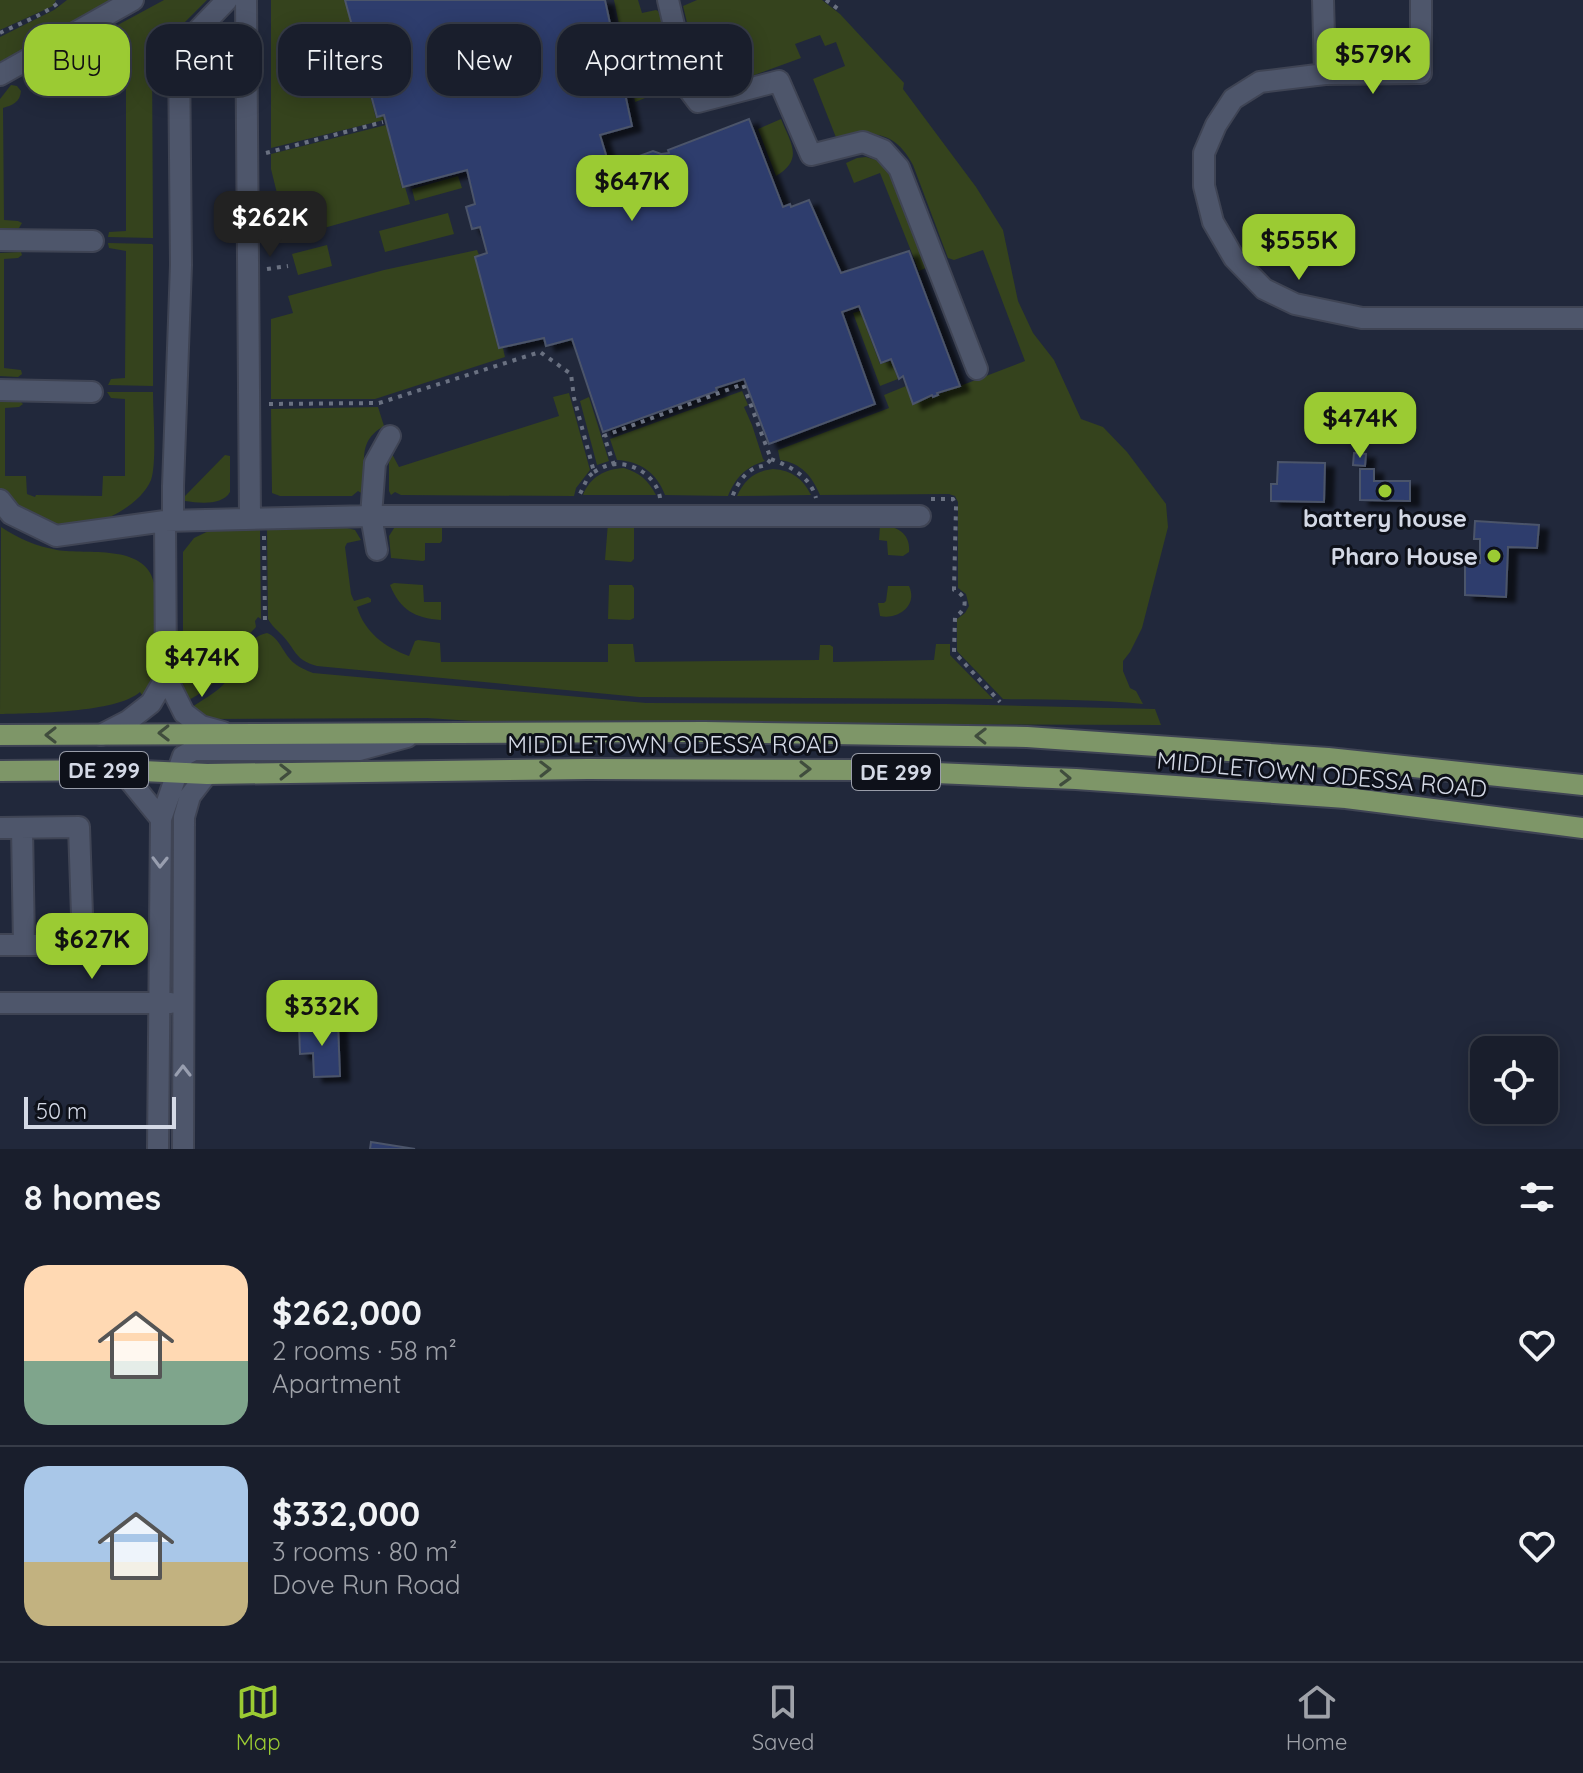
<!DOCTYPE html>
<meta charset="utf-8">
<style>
body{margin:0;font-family:Quicksand,sans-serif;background:#222734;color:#f1f3f6;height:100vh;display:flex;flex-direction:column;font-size:30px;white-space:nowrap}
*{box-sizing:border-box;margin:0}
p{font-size:26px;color:#9fa2a9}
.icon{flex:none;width:44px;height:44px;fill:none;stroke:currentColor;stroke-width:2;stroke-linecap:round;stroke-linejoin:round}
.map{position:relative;height:1149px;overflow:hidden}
.side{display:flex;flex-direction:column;background:#191e2c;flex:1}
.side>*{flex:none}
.guide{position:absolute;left:24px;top:24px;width:800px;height:72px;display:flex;gap:16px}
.tools{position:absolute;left:1470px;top:1036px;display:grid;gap:16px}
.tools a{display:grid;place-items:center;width:88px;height:88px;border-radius:16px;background:#191e2c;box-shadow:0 4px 20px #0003,0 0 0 2px #373c48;font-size:40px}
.scale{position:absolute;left:24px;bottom:20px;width:152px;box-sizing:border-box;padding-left:8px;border:4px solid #d4d9e6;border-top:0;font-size:22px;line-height:28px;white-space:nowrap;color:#d4d9e6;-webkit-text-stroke:6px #0e111a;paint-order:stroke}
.price{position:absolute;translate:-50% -68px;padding:0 18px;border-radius:16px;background:#9bcb33;color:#111;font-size:26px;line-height:52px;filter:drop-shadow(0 2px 4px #0008)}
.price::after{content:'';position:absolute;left:50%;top:48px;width:24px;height:18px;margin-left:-12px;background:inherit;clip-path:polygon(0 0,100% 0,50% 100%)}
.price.current{background:#222;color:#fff}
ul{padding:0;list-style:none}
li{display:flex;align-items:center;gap:24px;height:200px;padding:0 24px}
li+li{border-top:2px solid #373c48}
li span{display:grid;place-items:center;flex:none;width:224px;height:160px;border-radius:24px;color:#555}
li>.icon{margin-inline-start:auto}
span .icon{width:96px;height:96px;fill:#fffc;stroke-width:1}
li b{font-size:34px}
h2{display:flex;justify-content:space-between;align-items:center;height:96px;padding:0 24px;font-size:34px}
.chip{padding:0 28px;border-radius:24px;background:#191e2c;box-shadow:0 4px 20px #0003,0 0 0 2px #373c48;font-size:28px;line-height:72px}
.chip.current{background:#9bcb33;color:#111}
.tab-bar{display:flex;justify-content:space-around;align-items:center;height:112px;border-top:2px solid #373c48;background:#191e2c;font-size:22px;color:#9fa2a9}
.tab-bar a{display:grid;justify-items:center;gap:4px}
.tab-bar .current{color:#9bcb33}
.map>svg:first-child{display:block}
.green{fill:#35431d}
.building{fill:#2d3c6d;stroke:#4c546a;stroke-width:2;filter:url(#shadow)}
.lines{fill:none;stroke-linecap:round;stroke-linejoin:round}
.minor-casing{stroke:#3f4454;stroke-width:24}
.major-casing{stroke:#3f4454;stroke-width:24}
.path{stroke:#6a7181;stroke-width:4;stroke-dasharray:4 6;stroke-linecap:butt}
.minor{stroke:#4e566b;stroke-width:20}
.major{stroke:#7e9668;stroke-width:20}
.oneway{stroke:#404d3d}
.oneway2{stroke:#989eaf}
.poi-dot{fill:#9bcb33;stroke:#0e111a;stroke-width:3}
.labels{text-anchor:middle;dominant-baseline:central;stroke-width:6;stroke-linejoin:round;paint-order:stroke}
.shield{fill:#0e111a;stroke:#999da9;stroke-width:2}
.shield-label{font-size:22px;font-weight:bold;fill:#d4d9e6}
.poi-label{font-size:24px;font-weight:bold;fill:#d4d9e6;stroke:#0e111a}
.street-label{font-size:24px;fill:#d4d9e6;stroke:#0e111a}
</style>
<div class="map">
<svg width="1583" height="1149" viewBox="0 0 1583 1149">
<defs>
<filter id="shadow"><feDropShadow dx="9" dy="5" stdDeviation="2" flood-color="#0009"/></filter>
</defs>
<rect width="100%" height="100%" fill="#21283b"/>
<path class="green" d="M0,0H56L53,6L0,30Z
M67,0H115L22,50L0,65V37L54,10Z
M164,0H207L152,55L153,238L108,237L109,232L126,231V86L109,85L107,82V58L63,62V74L56,79L51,80L49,69L53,60Z
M271,0H345L376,118L383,116L384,120L271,148Z
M614,0H638L642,13L656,10L658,11C662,19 664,27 667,36C677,72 671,89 635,102Z
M697,0H822L840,14L904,83L903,89L976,187L1003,230L1018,301L1033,333L1054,360L1081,419L1103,427L1127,452L1166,504L1168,527L1142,628L1130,652L1123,661V671L1130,688L1136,691L1143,704C1096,699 1049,700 1003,699L957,651V619L965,613L969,606L966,594L958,588V502L955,496L949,494L820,495C812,476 801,463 780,460L778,450L889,408L884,395L906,386L913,404L1025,361L983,250L954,260L948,258L913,165C895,131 871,129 837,140L813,79L845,66L836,42L825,46L820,35L795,44L801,58L749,77L725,76L715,72L702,66L695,56L683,6Z
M11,85L17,86L21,91C20,102 13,105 3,108L4,220L18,221L22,223L19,228H0V99Z
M781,119C791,144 804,159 776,176L758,129Z
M386,125L402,188L405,187L410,204L288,238L271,169V154Z
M866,157L883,162L890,168L928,267L919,271L880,173L854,183L846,163L857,158Z
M458,176L462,188L415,201L412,189Z
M448,213L454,234L385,252L379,231Z
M108,243L152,244L153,245V386L108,385L111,379L125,378L126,251L109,248Z
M327,245L332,266L298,275L292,254Z
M477,250L479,255L475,257L498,348H503L505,357L375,399H271V319L293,313L288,296L384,270Z
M21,252L22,255L18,258L4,259V368L21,370L22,374L18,377L0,376V253Z
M860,311L880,364L891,361L898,379L880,386L853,313Z
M742,391L748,405L744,407L752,425L763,459L765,461C746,467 736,477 728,496L665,495C657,473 640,461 617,460L610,439Z
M107,392H153C153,413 157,463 151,480C138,511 81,536 50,525C29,518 13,505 0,489V401H20L23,404L19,407L5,408V476H26L27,494L35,497L36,495L102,496L103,476H125V399L111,398Z
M569,393L590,470L576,488L574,496L401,495L395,492L391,495L389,491V456L391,452L399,467L559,416L553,397Z
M589,397L609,461L597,465L580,401Z
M378,407L384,426C354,443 368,466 363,494L358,491L352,496H280L272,493L271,409Z
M225,455L230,456V492C222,506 199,503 185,501V496Z
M624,468C640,473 648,480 656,495H583C590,477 605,469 624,468Z
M773,469C792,470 803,479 811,495L737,496C745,479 755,471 773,469Z
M608,523L632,525L634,528V559L631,562L605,560Z
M396,525L442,526V541L440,543H425V560L423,561L391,558L389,536Z
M880,526C897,525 911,534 909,552L903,556L888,555L887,541L879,540Z
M1,527C19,539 36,546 57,550C87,555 145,543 154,583C157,594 154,609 154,620C154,639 157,662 152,681C151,687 147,693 144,698L140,692C116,713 33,713 0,714Z
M217,527H260L261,619L258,617L255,621L256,627C240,642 236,657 223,674C213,685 200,694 187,701L183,684V552L194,538Z
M267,528H347L355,530L361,540L347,543L345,547L351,594L354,601L368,597L371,599V602L357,607C365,633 385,647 409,656L415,641L418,640L440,643L441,662H608V644H633L635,662L819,660L820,645H830L833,647V662L934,660L936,644H950V655L993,699L639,697L317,666C294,660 296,649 281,634C276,629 272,626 268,619Z
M394,583L423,585L424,602H441V620C415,618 400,610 390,585Z
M609,585H632L634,588V618L630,620L608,619Z
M888,586H909C918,605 899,620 880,616L878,603H884L886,601Z
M267,633C280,638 283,654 294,663C300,668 306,670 313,673L646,703L947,704L1155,709L1161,725L503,723L427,718L212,719L196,712L192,707C202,700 214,694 223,685C237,669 244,637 267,633Z"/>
<path class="building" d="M345,0H605L632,126L600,135L610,168L618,166L617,164L653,151L661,154L669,153L668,150L749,119L783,207L790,204L791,207L809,200L841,273L909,251L960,386L937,393L938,395L933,397L932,395L913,404L903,376L899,379L891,359L881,363L859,306L842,312L875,404L769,444L744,379L716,388L717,391L603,432L572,339L546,346L544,338L499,348L475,257L487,253L480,227L472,229L466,207L475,204L467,170L403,187L384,115L377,117Z
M1354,453L1366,454L1365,466L1353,465Z
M1278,462L1325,463L1324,502L1271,501V484H1277Z
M1360,469H1374V481H1410V501L1360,500Z
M1475,521L1539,525L1537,548L1508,547L1506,597L1465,595V564L1480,563V539H1474Z
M338,1024L340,1076L314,1077L313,1053L300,1054L299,1026Z
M371,1142L415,1149H370Z"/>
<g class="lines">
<defs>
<path id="minor" d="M246,0L250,519
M668,0L689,90L698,102L779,81L811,155L863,142L883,150L899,168L977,369
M1323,0L1325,74
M1421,0V73L1325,74L1260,82L1233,99L1216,125L1204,153V186L1213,222L1234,258L1264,289L1295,304L1362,318H1583
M0,75L133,0
M0,240L93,241
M0,390L92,392
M0,500L11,514L56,536L165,521L371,516H920
M165,521L166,677L184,713L201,726L223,732
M173,521V486L181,265L179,50L227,0
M377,550L371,516L375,463L390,436
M101,735L128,721L151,703L166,677
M121,770L161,819L158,1149
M161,819L183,756L194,750H359L407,737
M0,828L79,827L83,945H0
M22,828L24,945
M0,1003H171
M183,1149L184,817L190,796L207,774"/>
<path id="major" d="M0,735L705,732L1027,737L1328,758L1583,785
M0,771L121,770L207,774L588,769L865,770L1076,779L1346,798L1583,828"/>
</defs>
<use href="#minor" class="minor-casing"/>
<use href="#major" class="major-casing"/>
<path class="path" d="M826,0L841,11
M0,33C18,24 49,13 61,0
M266,153L383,122
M267,269L288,266
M269,404L379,403L540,352L571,374L574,398L594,472L588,477L579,496
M771,459C791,467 810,476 816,498
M614,465L604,436L743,384L771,459C764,469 762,464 753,469C743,474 735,488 732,498
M594,472C598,470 602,467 606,466C630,458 657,476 660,498
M931,499H953L956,506L954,590C968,596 968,609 955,617L954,652L1000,702
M264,536L265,625"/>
<use href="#minor" class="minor"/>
<use href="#major" class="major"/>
</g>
<defs><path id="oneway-chevron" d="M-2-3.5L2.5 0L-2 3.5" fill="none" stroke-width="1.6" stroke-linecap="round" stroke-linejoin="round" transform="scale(2)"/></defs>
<g class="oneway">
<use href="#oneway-chevron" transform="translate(164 733) rotate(179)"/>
<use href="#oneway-chevron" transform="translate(51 735) rotate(180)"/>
<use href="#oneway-chevron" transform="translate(981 736) rotate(-179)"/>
<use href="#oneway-chevron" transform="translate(545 769) rotate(-1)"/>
<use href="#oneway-chevron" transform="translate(805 769) rotate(1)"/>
<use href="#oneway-chevron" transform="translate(285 772) rotate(-1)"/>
<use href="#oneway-chevron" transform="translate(1065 778) rotate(2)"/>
</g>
<g class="oneway2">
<use href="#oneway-chevron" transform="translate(160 862) rotate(91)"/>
<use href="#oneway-chevron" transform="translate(183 1071) rotate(-90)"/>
</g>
<g class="poi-dot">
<circle cx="1385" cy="491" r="8"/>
<circle cx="1494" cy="556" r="8"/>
</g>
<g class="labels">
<g class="shield">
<rect x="60" y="752" width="88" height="36" rx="6"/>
<rect x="852" y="754" width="88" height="36" rx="6"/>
</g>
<g class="shield-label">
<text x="104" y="770">DE 299</text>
<text x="896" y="772">DE 299</text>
</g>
<g class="poi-label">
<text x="1385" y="518">battery house</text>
<text x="1478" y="556" text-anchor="end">Pharo House</text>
</g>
<g class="street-label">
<text x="673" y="744">MIDDLETOWN ODESSA ROAD</text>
<text transform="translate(1322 774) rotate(5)">MIDDLETOWN ODESSA ROAD</text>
</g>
</g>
</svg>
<div class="tools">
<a><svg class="icon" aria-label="locate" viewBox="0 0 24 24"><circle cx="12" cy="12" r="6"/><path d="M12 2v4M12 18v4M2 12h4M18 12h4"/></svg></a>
</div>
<div class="scale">50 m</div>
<b class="price" style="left:1373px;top:96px">$579K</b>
<b class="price" style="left:632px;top:223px">$647K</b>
<b class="price current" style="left:270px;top:259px">$262K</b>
<b class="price" style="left:1299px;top:282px">$555K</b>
<b class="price" style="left:1360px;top:460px">$474K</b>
<b class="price" style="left:202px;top:699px">$474K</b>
<b class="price" style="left:92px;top:981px">$627K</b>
<b class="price" style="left:322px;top:1048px">$332K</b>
<div class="guide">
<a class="chip current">Buy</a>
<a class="chip">Rent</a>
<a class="chip">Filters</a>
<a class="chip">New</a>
<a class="chip">Apartment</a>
</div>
</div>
<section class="side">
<h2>8 homes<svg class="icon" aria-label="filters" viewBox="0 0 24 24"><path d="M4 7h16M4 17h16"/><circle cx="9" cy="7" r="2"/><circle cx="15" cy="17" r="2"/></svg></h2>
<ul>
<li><span style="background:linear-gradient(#ffd9b3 60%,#7fa58c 0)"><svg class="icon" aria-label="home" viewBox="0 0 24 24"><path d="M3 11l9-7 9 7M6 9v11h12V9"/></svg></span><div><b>$262,000</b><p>2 rooms · 58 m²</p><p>Apartment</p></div><svg class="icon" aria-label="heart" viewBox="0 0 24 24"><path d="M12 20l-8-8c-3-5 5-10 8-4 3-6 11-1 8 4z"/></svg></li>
<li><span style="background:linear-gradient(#a9c7e8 60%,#c2b280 0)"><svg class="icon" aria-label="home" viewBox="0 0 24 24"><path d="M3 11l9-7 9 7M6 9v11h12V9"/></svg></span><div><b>$332,000</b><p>3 rooms · 80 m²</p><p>Dove Run Road</p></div><svg class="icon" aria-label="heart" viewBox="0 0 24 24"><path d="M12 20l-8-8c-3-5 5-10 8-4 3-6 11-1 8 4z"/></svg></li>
</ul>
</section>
<nav class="tab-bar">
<a class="current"><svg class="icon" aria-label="map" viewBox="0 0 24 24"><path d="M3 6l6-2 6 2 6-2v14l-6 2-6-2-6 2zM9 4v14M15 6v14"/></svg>Map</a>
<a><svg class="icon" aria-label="saved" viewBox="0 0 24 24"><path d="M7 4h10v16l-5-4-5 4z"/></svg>Saved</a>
<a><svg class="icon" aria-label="home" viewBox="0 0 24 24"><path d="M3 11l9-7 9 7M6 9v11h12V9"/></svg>Home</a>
</nav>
